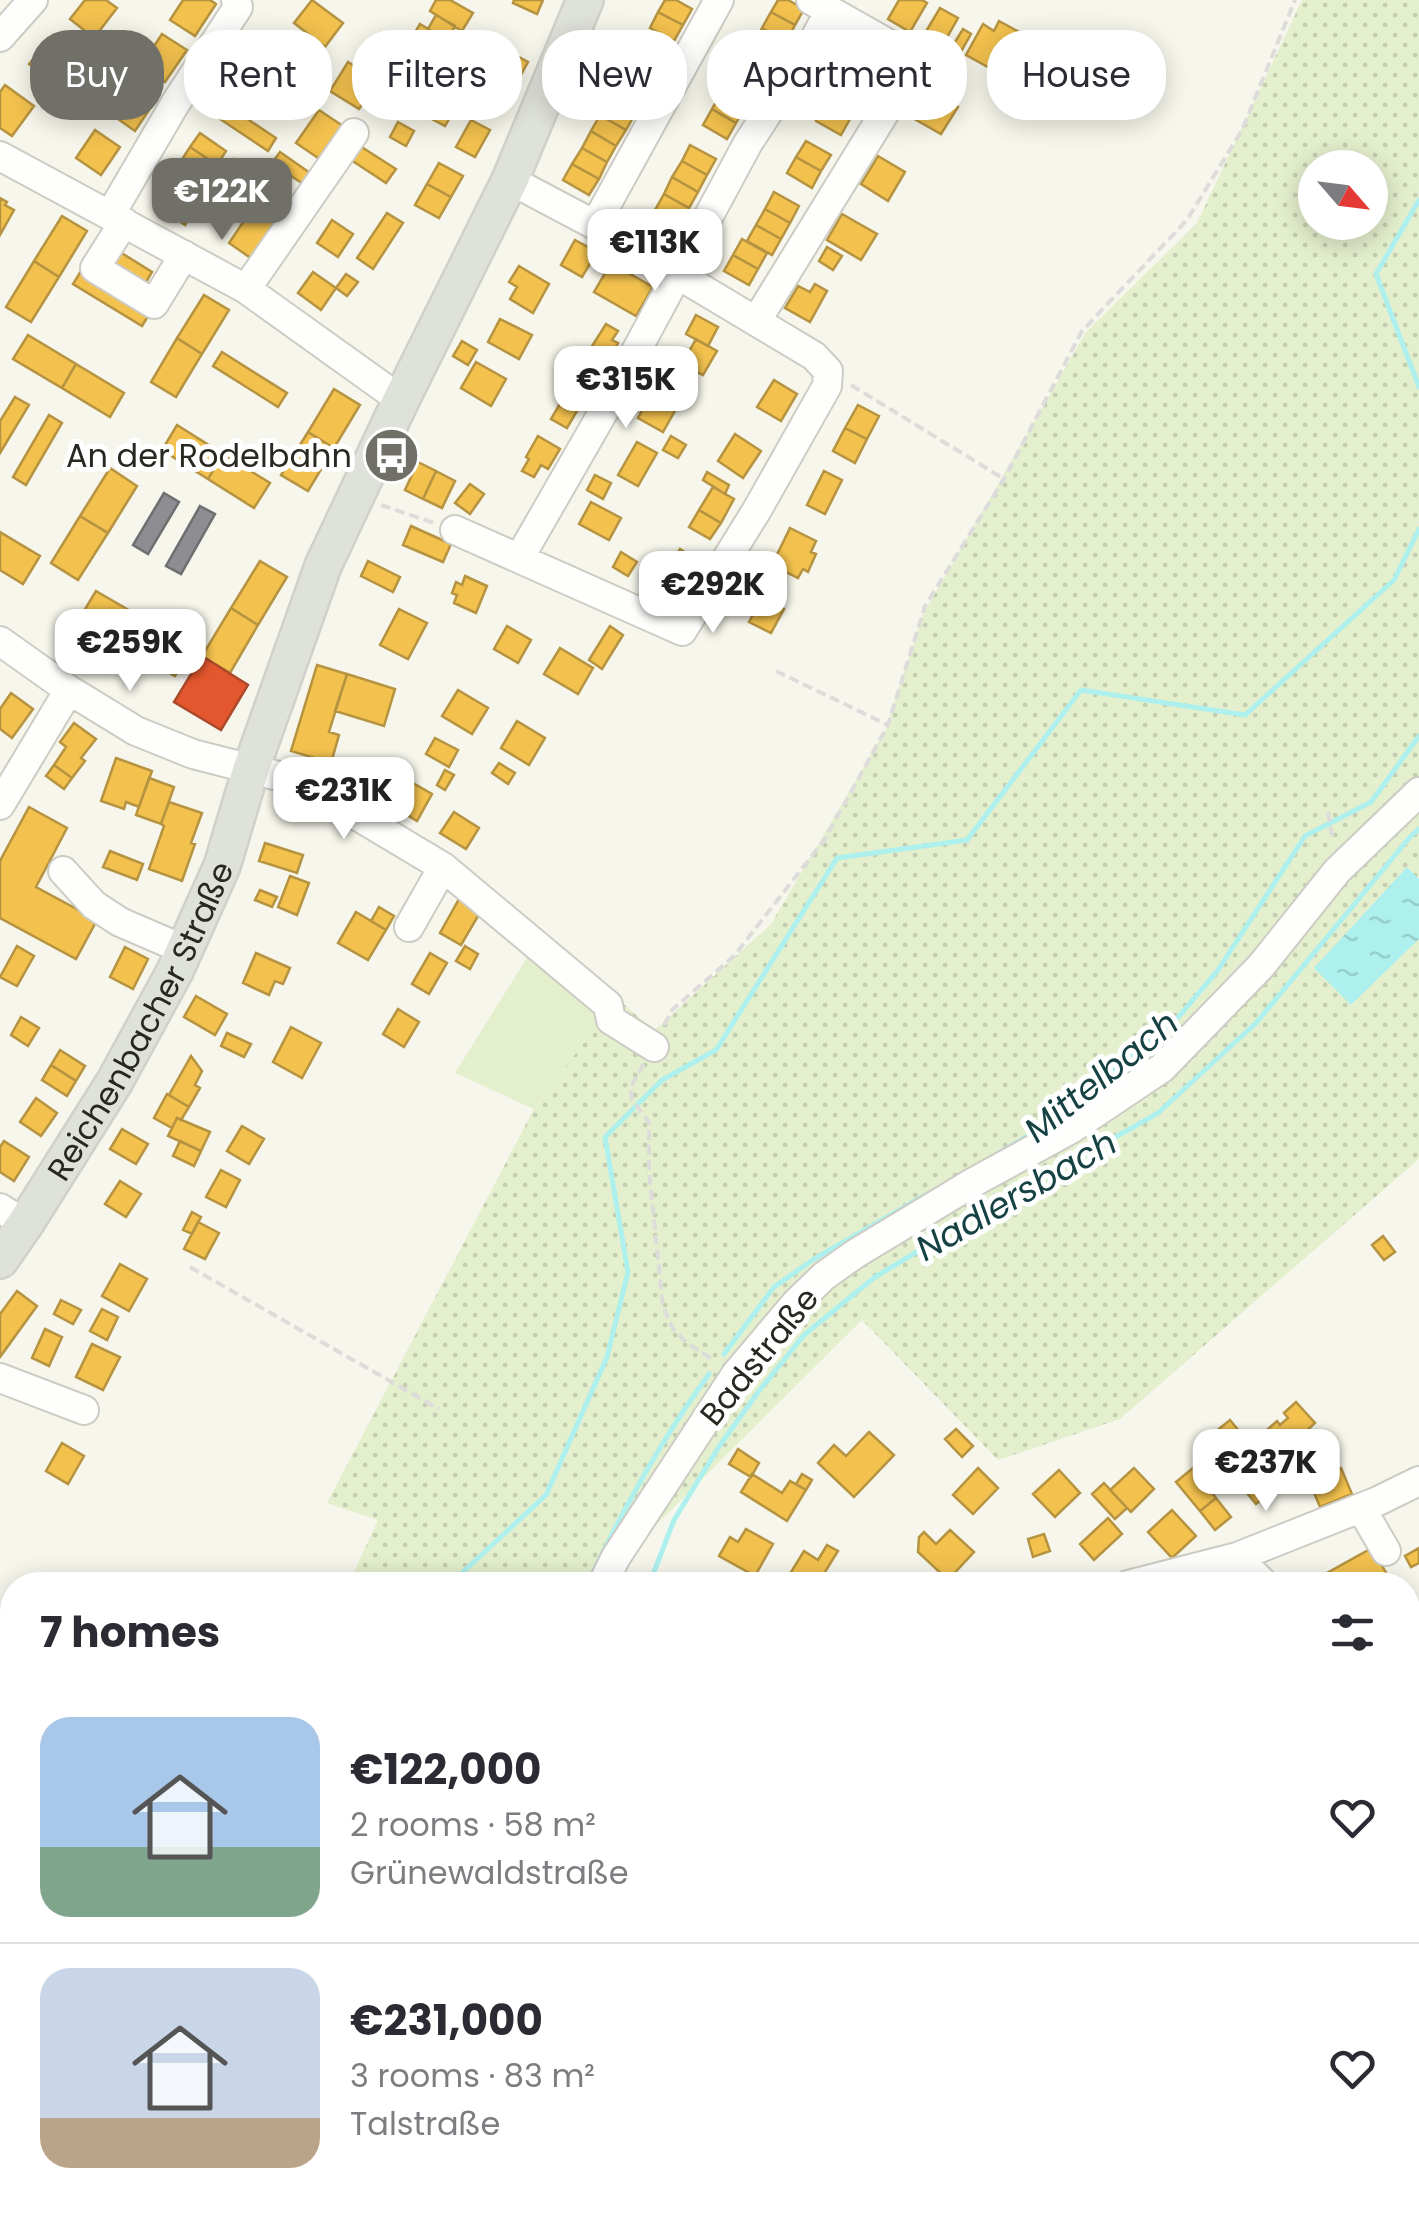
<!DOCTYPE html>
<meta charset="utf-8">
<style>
body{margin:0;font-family:Poppins,sans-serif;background:#f7f7f7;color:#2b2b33;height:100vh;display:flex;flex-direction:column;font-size:38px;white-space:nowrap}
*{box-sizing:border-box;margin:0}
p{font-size:32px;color:#7c7c81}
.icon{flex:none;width:55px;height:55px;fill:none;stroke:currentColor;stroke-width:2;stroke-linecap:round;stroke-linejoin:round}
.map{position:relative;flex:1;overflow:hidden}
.drawer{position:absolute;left:0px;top:1572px;width:1420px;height:642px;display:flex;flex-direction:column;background:#fff;border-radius:40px 40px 0 0;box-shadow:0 5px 25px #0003}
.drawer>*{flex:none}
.banner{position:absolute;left:30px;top:30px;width:1360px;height:90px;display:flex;gap:20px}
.needle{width:65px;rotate:118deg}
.fabs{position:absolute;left:1298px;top:150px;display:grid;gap:20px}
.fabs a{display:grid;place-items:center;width:90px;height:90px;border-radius:50%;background:#fff;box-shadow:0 5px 25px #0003;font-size:50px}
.price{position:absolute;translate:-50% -85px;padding:0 22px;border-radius:20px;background:#fff;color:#222;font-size:32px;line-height:65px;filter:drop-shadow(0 2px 5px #0008)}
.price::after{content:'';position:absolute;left:50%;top:60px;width:30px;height:22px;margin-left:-15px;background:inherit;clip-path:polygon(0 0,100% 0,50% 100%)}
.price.current{background:#706f68;color:#fff}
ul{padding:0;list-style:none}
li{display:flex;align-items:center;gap:30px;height:250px;padding:0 40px}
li+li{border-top:2px solid #e1e1e2}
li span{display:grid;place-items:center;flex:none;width:280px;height:200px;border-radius:30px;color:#555}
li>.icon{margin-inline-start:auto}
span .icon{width:120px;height:120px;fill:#fffc;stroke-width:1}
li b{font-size:42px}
h2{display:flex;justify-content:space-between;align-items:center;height:120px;padding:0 40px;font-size:42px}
.pill{padding:0 35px;border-radius:40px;background:#fff;box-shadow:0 5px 25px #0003;font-size:35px;line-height:90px}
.pill.current{background:#706f68;color:#fff}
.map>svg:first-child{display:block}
.grass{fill:url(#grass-dots);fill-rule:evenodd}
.park{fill:url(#park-tufts)}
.garden{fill:#e4efcd}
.water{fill:url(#water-ripples)}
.homes{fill:#f2c14e;stroke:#b59340;stroke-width:2.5}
.shops{fill:#e4572e;stroke:#ac492a;stroke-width:2.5}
.schools{fill:#3f88c5;stroke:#386b94;stroke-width:2.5}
.health{fill:#e377a8;stroke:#ab5f80;stroke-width:2.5}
.industry{fill:#8d8d92;stroke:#6f6e70;stroke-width:2.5}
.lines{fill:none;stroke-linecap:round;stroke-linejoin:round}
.stream{stroke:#aef0ed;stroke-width:5}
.minor-casing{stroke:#cdccc4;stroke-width:32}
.major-casing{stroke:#d1d1cb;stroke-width:40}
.path{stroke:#dddcda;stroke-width:4;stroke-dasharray:10 5;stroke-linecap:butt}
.minor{stroke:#fefefc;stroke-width:28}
.major{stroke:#dfe2da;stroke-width:35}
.labels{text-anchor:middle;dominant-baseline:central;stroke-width:10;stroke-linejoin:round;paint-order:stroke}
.poi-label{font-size:32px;fill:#282721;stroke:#fff;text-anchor:end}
.street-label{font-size:32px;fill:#282721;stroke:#fff}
.water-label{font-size:35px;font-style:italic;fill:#164243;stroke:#fff}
</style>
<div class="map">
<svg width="1419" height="2214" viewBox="0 0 1419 2214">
<defs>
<pattern id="grass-dots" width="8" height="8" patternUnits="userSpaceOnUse" patternTransform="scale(2.5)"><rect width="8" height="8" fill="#e4efcd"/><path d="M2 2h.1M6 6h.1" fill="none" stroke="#c4cdb0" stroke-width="1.8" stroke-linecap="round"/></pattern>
<pattern id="park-tufts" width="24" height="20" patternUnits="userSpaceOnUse" patternTransform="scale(2.5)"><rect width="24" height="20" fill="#e4efcd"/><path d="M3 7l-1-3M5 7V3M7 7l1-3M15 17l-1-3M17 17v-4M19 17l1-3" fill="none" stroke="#c4cdb0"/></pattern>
<pattern id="water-ripples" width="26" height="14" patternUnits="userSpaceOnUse" patternTransform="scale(2.5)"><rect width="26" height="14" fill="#aef0ed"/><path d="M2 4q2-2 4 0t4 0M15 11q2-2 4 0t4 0" fill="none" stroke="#96cecb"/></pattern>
</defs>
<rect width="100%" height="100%" fill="#f7f6ec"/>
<path class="grass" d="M1302,0H1419V1159L1120,1419L998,1460L862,1320L621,1560L610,1585H348L378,1520L327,1503L534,1109L617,998L654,1031L771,924L885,731L923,614L1086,332L1197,223ZM1315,168H1370V222H1315Z
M12,2131V2202L294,2203L287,2214H0V2155Z"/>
<path class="park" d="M0,1746L12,1753V1816L0,1832Z"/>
<path class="garden" d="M540,937L617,998L534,1109L455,1073Z
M294,2203H345L341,2214H287Z"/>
<path class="water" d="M1407,867L1419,879V939L1351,1005L1314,968Z
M131,2202H273V2203L267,2214H130L127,2208Z"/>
<path class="homes" d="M85,0H106L117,8L94,38L70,19Z
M183,0H210L216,4L195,36L170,20Z
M312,0L343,23L325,47L294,23Z
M436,0H450L473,13L462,31L430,11Z
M514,0H543L537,14L513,3Z
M665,0H676L692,9L683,25L658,12Z
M778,0H788L804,9L795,25L771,12Z
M899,0H922L927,3L910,32L888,19Z
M940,8L958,18L941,48L922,38Z
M658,12L683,25L674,41L650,28Z
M771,12L795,25L786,42L762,28Z
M436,15L455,26L447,40L428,29Z
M999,21L1021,33L1007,58L1025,68L1017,83L966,55L983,24L994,31Z
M420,24L455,45L446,60L411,39Z
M762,28L786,42L777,58L753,45Z
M963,29L971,34L959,55L950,50Z
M162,34L187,50L165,82L141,66Z
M53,35L76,54L53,83L29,64Z
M411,39L446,60L437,75L402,54Z
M749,43L773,56L764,72L740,59Z
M866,43L891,57L882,73L857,59Z
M260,44L287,63L249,118L222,100Z
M495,44L528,62L502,109L473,93L475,90L471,88L481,70L484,72L492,59L488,57Z
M640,48L664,62L655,79L631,65Z
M740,59L764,72L755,89L731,75Z
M857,59L882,73L873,89L849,75Z
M348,62L361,70L359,73L376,84L359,109L330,91Z
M631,65L655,79L645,95L621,81Z
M849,75L873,89L864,105L840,92Z
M128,82L155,101L135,131L108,112Z
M5,85L34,106L12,136L0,128V92Z
M440,88L460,100L445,126L432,119L442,103L434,99Z
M834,89L859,103L850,119L825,105Z
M927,89L958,107L941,134L911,117Z
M721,93L745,107L736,123L712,109Z
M213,96L276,138L268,151L205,109Z
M609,99L635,114L626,130L600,115Z
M825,105L850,119L841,135L816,121Z
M712,109L736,123L727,139L703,125Z
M319,110L346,128L324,162L296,143Z
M600,115L626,130L616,146L591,131Z
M471,120L490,130L475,157L456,147Z
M398,122L414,131L406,146L390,137Z
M95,130L120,147L101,175L76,158Z
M591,131L616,146L607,162L582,148Z
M200,133L226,151L217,165L190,147Z
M806,141L831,155L821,171L796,157Z
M690,145L716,159L707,175L682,161Z
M360,146L396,169L386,183L351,160Z
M190,147L217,165L208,179L181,161Z
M582,148L607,162L599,179L572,164Z
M280,152L313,175L306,186L272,163Z
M878,156L905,172L888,201L861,184Z
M796,157L821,171L812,188L787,173Z
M234,159L254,171L245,185L226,173Z
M181,161L208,179L198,193L171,175Z
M682,161L707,175L698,192L672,177Z
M439,163L463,176L451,197L427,184Z
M572,164L599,179L589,195L563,180Z
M672,177L698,192L689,208L664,194Z
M177,179L203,197L194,211L167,193Z
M259,181L293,204L286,214L252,192Z
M427,184L451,197L439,218L415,205Z
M774,192L799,206L790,223L765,209Z
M167,193L194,211L185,225L158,207Z
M664,194L689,208L681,224L655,210Z
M0,198L7,202L5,205L14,210L0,235Z
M252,209L279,227L255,261L229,243Z
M765,209L790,223L781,239L756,225Z
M655,210L681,224L671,241L646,227Z
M387,213L403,223L373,269L357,258Z
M842,214L877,234L861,260L827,240Z
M62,216L87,231L59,277L34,261Z
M332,220L353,234L338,257L317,243Z
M756,225L781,239L772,255L747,241Z
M742,239L767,253L758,269L733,255Z
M575,240L597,252L582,277L561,265Z
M112,247L152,272L145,284L105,259Z
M827,247L842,256L833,270L819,261Z
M733,255L758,269L749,285L724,271Z
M34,261L59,277L31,322L6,307Z
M611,263L653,287L636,316L594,292Z
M519,266L549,284L533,313L510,299L517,287L509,282Z
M81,271L150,313L142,326L73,284Z
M313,272L336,288L321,310L298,293Z
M346,274L358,282L347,296L336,288Z
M815,284L827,291L810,322L785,308L798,286L810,292Z
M204,295L229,310L202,354L177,338Z
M696,315L718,327L708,346L686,334Z
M500,319L532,335L519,359L488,342Z
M606,324L618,331L612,340L618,343L606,365L587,354Z
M28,335L76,364L62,388L13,359Z
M177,338L202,354L176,397L151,382Z
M696,339L717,351L703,375L682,364Z
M462,341L477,350L468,365L453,356Z
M222,352L287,393L278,407L213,366Z
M476,362L506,379L491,406L461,388Z
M76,364L124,393L110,417L62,388Z
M774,380L797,394L781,421L757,407Z
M655,386L681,400L663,432L638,418Z
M334,389L360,405L334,448L308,432Z
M15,397L29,405L0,453V421Z
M561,402L577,411L567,428L551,419Z
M858,405L879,416L867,439L845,428Z
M49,415L62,423L26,485L13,477Z
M177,425L223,454L208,479L162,450Z
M845,428L867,439L855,463L833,451Z
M308,432L334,448L308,491L281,475Z
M735,434L761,451L743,478L718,461Z
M538,436L560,449L548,469L541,465L534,477L522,471L529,459L526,457Z
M671,436L686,445L678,458L663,450Z
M637,442L657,453L638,486L618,475Z
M223,454L270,483L254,508L208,479Z
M418,462L436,471L423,499L405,490Z
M110,468L137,486L108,533L80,516Z
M436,471L455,481L442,508L423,499Z
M824,471L842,480L825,514L807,505Z
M707,472L729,485L725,494L703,480Z
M595,475L611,483L603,499L587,490Z
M470,484L484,494L470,514L455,503Z
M713,487L734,499L721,523L699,510Z
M591,502L621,518L609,540L579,524Z
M699,510L721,523L710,539L689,527Z
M80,516L108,533L78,580L51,563Z
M411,526L451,544L443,562L403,545Z
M790,528L816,541L811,552L816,554L808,572L803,569L798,578L772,565Z
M0,532L40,556L23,584L0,570Z
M680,549L700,562L687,583L655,564L661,555L672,562Z
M621,552L637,562L628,576L613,567Z
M260,561L287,577L258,625L231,608Z
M368,561L400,577L393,592L361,576Z
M655,564L687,583L677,599L646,579Z
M465,576L487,586L476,613L454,603L457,595L452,593L456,582L462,585Z
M96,591L144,619L127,648L79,619Z
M762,598L784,609L771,633L749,622Z
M231,608L258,625L230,673L202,656Z
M399,609L427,623L408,659L380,645Z
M144,619L192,648L175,676L127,648Z
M507,626L531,640L518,663L494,649Z
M610,626L623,635L602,669L589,660Z
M560,648L593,668L578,694L544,674Z
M317,665L347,674L329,732L339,735L331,763L291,751Z
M347,674L395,689L384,726L335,711Z
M458,690L488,708L472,734L442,716Z
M11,693L33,709L12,738L0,729V709Z
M517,721L545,738L529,765L501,748Z
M74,723L96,739L81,758L85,761L72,778L54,765L66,747L60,742Z
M435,738L458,750L449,767L426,754Z
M116,758L152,771L139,807L126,802L124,809L101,801Z
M323,761L331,763V761L366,782L355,801L314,777Z
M499,763L515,773L508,784L492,773Z
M54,765L72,778L64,789L46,776Z
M445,770L454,775L445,790L437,785Z
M399,775L432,794L417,821L384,801Z
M149,778L174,787L161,824L136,815Z
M169,802L202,813L191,843L195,844L182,881L149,869L164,826L161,824Z
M29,807L67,828L36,887L97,920L76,959L0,918V861Z
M454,812L479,828L466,849L440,833Z
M265,843L303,855L297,873L259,861Z
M110,851L143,864L137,880L103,867Z
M290,876L309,883L297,915L278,907Z
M260,890L277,897L272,907L255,900Z
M459,899L481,911L461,945L440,933Z
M379,907L394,916L386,930L371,921Z
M356,912L386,930L368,960L338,943Z
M17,946L34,956L17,986L0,977Z
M465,946L478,954L470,969L456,961Z
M125,947L148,959L133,989L110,977Z
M256,953L290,968L283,984L275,981L269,995L243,983Z
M430,953L447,963L429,994L412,984Z
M196,996L227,1014L215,1035L184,1017Z
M398,1009L419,1022L404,1047L383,1034Z
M21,1017L39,1028L28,1046L11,1035Z
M291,1027L321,1043L302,1078L273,1062Z
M227,1033L251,1044L244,1057L221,1046Z
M60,1050L85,1066L76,1081L51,1065Z
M191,1056L202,1071L195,1085L200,1088L189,1107L169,1095Z
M51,1065L76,1081L67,1096L42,1080Z
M167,1094L189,1107L181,1120L177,1118L172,1128L154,1118Z
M36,1098L57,1113L41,1136L20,1122Z
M177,1118L210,1132L201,1151L168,1136Z
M242,1126L264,1139L249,1164L227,1151Z
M122,1129L148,1144L136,1164L110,1149Z
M4,1141L29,1157L14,1181L0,1172V1147Z
M180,1141L201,1151L194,1166L173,1156Z
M221,1170L240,1180L226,1207L206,1197Z
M120,1181L141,1194L126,1217L105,1204Z
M192,1212L201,1217L192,1234L183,1230Z
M198,1222L219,1233L205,1259L184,1249Z
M1383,1236L1395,1252L1384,1260L1372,1245Z
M120,1264L147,1279L129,1311L102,1296Z
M17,1291L37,1306L0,1357V1314Z
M61,1300L81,1310L73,1324L54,1314Z
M102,1309L118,1317L107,1340L90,1331Z
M45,1329L62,1337L49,1366L32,1358Z
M92,1344L120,1357L103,1390L76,1377Z
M1296,1402L1315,1423L1299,1438L1296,1435L1283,1447L1267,1430L1277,1421L1280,1425L1288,1418L1284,1413Z
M1230,1420L1254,1449L1249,1452L1246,1448L1224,1465L1237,1480L1229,1486L1211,1463L1218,1457L1204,1441Z
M956,1429L973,1446L962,1457L945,1439Z
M869,1432L894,1455L854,1497L818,1463L834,1445L846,1456Z
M62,1443L84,1456L68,1484L46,1471Z
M1257,1446L1279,1473L1272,1479L1278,1486L1256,1504L1224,1465L1246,1448L1249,1452Z
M738,1449L759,1463L751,1477L729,1464Z
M1209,1461L1224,1480L1211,1491L1216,1498L1200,1511L1176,1482L1193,1468L1196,1472Z
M978,1468L998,1488L973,1514L953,1495Z
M1134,1468L1154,1489L1131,1512L1110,1490Z
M1341,1468L1352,1494L1320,1507L1309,1481Z
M1059,1470L1080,1493L1055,1517L1033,1494Z
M752,1474L782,1493L790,1481L806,1490L787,1521L741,1492Z
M802,1474L812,1480L806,1490L796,1484Z
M1104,1483L1127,1508L1115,1519L1092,1494Z
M1216,1498L1231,1517L1215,1530L1200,1511Z
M1172,1510L1196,1536L1172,1558L1148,1532Z
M1108,1518L1122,1534L1094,1560L1080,1544Z
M746,1529L773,1544L755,1576L719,1556L730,1537L738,1542Z
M950,1530L974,1552L948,1580L918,1552L919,1537L924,1532L936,1544Z
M1044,1534L1050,1551L1033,1557L1028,1539Z
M827,1545L838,1551L817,1585H783L804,1551L818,1560Z
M1372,1548L1393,1585H1334L1327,1573Z
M1419,1548V1563L1411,1567L1405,1556Z
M954,1574L964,1582L962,1585H944Z
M1408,1634L1419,1639V1682L1408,1669Z
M7,1681L12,1685V1712L0,1704V1691Z
M12,1861V1886L2,1881Z
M0,1940L12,1947V1973L0,1966Z
M1266,2202H1297L1309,2214H1258Z
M1336,2202H1342L1350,2214H1322Z"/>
<path class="shops" d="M202,656L248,685L221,730L174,702Z"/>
<path class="schools" d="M936,2202H1039L1033,2214H929Z"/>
<path class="health" d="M616,2202H682L690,2214H654L652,2207L632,2208Z
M710,2202H743L736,2214H703Z
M756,2202H895L889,2214H779Z"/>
<path class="industry" d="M164,493L179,502L148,554L133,545Z
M200,506L215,514L181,574L166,566Z"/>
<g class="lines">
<path class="stream" d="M1419,200L1376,274L1419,387
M999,1153L1046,1125L1175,1021L1218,970L1305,836L1371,802L1419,736
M724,1354L774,1287L814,1259L929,1193
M449,1585L546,1495L607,1357L628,1272L605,1137L662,1080L716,1050L837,858L967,840L1081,690L1245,715L1394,580L1419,529
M587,1585C622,1511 661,1440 709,1374
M649,1585L674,1520L720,1445L759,1391L804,1335L875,1277L983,1212L1158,1113L1256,1023L1410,837L1419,829
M19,2214L29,2202
M278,2214L284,2202
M404,2214L412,2202"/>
<defs>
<path id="minor" d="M0,37L33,0
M917,60L944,75
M0,156L246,289L401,400
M110,215L175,104L238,7L236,0
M124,222L95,268L154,304L184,255
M595,225L719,0
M246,289L354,133
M757,320L917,60L811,0
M455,530L682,631L757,510L827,386L828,371L814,356L595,225L510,180
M520,557L605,409L748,143L809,49L830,11
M0,641L69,690L136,731L193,754L286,778L356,815L443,867L409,927
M0,805L69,690
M443,867L608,1005L611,1020L654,1047
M63,871L94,905L120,922L185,950
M0,1208L25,1224
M0,1378L84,1410
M1361,1508L1386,1551
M1237,1557L1265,1585
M602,1585L616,1557L736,1374L796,1303L824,1276L855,1254L974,1182L1071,1129L1162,1068L1261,966L1337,871L1419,792
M1128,1585L1237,1557L1378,1501L1419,1481
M1408,1699L1414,1700L1419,1697
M1408,1731L1419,1743
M0,2095L12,2097
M1176,2202L1194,2214
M348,2214L353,2202
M1050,2214L1056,2202"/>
<g id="major">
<path id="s1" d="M0,1260L25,1224L115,1081L175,971L222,866L251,769L323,566L401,400L510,180L585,0"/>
</g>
</defs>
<use href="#minor" class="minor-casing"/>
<use href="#major" class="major-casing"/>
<path class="path" d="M851,385L1004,479
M381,505L434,523
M776,671L888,725
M1328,812L1333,841
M664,1025L672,1010L734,956L825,839L888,725L925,606L1004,479L1082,331L1187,220L1242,130L1295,0
M644,1064L633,1083L631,1091L632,1100L649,1122V1171L663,1307L673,1329L687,1343L715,1361
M190,1267L439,1409
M530,2202L533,2214
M588,2202L598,2214
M104,2214L112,2202"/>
<use href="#minor" class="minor"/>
<use href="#major" class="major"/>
</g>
<defs>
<symbol id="bus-disc" viewBox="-11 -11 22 22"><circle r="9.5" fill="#706f68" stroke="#fff"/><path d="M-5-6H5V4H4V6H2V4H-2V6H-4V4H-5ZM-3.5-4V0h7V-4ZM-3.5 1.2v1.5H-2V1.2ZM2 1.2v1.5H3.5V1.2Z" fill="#fff"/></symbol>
</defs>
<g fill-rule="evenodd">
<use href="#bus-disc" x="360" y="424" width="63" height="63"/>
</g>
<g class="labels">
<g class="poi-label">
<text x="352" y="455">An der Rodelbahn</text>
</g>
<g class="street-label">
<text stroke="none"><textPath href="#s1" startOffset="278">Reichenbacher Straße</textPath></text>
<text transform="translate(759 1356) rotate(-51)">Badstraße</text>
</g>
<g class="water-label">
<text transform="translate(1101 1076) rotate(-39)">Mittelbach</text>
<text transform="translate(1016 1195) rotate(-30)">Nadlersbach</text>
</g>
</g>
</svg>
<div class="fabs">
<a><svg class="needle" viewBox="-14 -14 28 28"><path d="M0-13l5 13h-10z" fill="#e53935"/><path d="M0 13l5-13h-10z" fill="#7c7c81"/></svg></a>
</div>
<b class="price current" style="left:222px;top:243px">€122K</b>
<b class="price" style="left:655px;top:294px">€113K</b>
<b class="price" style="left:626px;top:431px">€315K</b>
<b class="price" style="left:713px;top:636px">€292K</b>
<b class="price" style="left:130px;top:694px">€259K</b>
<b class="price" style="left:344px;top:842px">€231K</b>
<b class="price" style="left:1266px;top:1514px">€237K</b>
<div class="banner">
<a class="pill current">Buy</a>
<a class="pill">Rent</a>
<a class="pill">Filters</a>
<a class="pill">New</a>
<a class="pill">Apartment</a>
<a class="pill">House</a>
</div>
<section class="drawer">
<h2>7 homes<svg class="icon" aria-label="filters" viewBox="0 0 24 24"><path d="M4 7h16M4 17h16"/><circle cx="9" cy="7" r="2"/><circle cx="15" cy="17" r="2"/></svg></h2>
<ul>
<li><span style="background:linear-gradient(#a9c7e8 65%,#7fa58c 0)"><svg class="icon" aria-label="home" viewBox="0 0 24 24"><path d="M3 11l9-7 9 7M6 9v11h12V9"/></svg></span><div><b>€122,000</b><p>2 rooms · 58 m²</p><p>Grünewaldstraße</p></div><svg class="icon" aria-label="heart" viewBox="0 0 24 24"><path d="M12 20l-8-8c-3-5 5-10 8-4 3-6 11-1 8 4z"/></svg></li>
<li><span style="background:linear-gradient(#c9d6e8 75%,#b9a48a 0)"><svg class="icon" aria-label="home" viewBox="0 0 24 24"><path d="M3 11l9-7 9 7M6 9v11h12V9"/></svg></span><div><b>€231,000</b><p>3 rooms · 83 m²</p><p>Talstraße</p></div><svg class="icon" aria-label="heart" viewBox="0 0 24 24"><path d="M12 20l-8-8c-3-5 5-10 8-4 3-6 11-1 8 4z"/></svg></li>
</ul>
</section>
</div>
